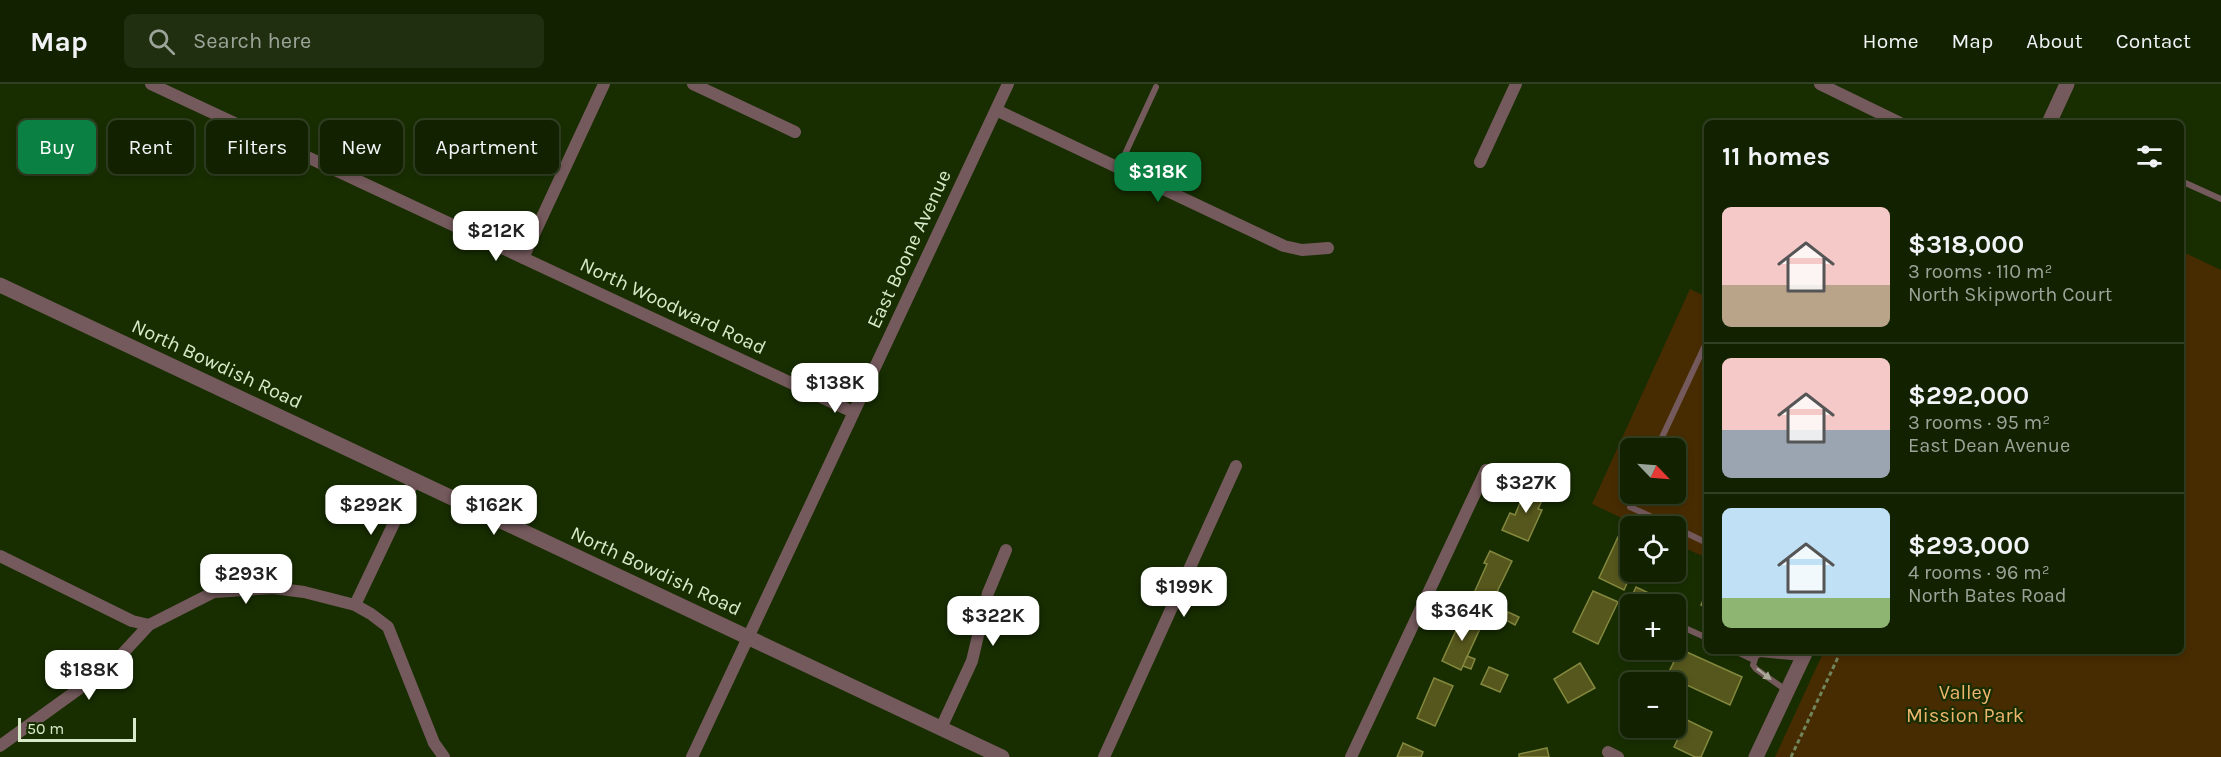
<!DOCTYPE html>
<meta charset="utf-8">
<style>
body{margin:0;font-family:Karla,sans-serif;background:#1f2f0f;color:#f1f3f6;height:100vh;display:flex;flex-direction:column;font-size:22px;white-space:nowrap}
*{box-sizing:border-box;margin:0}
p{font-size:20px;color:#9ca499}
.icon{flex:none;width:33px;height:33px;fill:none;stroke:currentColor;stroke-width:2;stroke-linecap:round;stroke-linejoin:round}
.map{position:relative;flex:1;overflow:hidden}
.drawer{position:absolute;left:1704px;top:36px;width:480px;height:534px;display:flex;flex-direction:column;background:#122200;border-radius:9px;box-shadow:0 3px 9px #0003,0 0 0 2px #313f22}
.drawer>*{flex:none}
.guide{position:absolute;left:18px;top:36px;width:570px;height:54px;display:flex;gap:12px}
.needle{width:39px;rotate:115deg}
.tools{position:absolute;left:1620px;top:354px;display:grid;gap:12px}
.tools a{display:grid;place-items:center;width:66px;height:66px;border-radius:9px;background:#122200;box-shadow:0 3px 9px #0003,0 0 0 2px #313f22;font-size:30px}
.scale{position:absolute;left:18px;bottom:15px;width:118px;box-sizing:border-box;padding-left:6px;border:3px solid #d8eac9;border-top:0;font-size:16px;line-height:21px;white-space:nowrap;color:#d8eac9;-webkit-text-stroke:4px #182e00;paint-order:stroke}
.price{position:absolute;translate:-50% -51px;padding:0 14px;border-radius:12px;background:#fff;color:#222;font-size:20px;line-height:39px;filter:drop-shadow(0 2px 3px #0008)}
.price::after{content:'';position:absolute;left:50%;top:36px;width:18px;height:14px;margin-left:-9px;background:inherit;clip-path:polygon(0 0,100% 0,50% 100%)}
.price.active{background:#0b8043;color:#fff}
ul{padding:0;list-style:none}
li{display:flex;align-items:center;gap:18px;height:150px;padding:0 18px}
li+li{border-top:2px solid #313f22}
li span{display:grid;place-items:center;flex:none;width:168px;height:120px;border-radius:9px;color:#555}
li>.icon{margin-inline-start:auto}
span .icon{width:72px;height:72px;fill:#fffc;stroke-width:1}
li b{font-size:26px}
h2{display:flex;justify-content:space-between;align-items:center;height:72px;padding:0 18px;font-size:26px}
.chip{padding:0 21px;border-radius:9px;background:#122200;box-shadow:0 3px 9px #0003,0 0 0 2px #313f22;font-size:21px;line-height:54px}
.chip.active{background:#0b8043;color:#fff}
header{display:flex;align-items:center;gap:36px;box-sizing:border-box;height:84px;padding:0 30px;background:#122200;border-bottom:2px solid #313f22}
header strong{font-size:28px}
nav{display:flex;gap:33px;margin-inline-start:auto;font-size:21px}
.search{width:420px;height:54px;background:#1f2f0f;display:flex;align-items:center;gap:15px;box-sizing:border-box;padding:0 21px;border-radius:9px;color:#9ca499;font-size:22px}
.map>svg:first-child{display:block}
.green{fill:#482c01;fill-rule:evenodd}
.building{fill:#55571c;stroke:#84883e;stroke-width:1.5}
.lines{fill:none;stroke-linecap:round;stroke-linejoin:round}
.path{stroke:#72865e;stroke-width:3;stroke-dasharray:4.5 3;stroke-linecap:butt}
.service{stroke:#755a5d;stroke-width:6}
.minor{stroke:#755a5d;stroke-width:12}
.tertiary{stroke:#755a5d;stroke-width:15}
.oneway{fill:#aba998}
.labels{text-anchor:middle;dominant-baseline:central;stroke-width:4.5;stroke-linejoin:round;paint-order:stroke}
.street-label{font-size:20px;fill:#d8eac9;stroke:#182e00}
.park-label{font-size:20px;fill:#eeb56e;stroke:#182e00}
</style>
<header>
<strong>Map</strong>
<div class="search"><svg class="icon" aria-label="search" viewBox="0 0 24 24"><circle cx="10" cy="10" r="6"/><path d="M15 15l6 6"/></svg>Search here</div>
<nav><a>Home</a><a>Map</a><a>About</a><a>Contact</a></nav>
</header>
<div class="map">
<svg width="2221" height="673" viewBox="0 0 2221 673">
<rect width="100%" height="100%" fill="#182e00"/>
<path class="green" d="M2181,167L2221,186V673H1775L1824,567H2181Z
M1690,205L1707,213V474L1676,460V442H1639L1592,420ZM1630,364H1676V410H1630Z"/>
<path class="building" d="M1528,399L1546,408L1538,425L1542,426L1528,457L1502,446L1510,429L1515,431Z
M1618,453L1630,459L1632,488L1624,506L1599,494Z
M1490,467L1512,477L1496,510L1503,513L1495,529L1470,518L1487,480L1484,479Z
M1636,503L1655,512L1651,520H1630V533L1624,530Z
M1593,507L1618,518L1598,560L1573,548Z
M1707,507V524L1701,521Z
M1508,528L1519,533L1515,541L1504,535Z
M1464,529L1483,538L1461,586L1442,577Z
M1680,565L1742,593L1730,621L1667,592Z
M1467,572L1475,575L1471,585L1463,582Z
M1580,579L1595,604L1568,619L1554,595Z
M1489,583L1508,591L1500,608L1481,600Z
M1434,594L1453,602L1435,642L1417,634Z
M1687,636L1712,648L1701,673H1695L1674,663Z
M1403,659L1423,668L1421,673H1397Z
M1547,664L1549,673H1519V670Z"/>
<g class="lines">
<path class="path" d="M1791,673L1841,567"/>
<path class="service" d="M1119,83L1156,3
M2181,97L2221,115
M1657,364L1707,257
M1636,410L1630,423L1672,442
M1676,444L1707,459
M1676,540L1707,554
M1735,567L1754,576
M1786,606L1756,585L1753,581L1756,572L1760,570L1802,574"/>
<path class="minor" d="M151,0L853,328
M693,0L795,48
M1820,0L1900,39
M996,26L1284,162L1302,166L1328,164
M1480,78L1516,0
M523,174L604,0
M0,472L132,537L149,541L214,508L273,504L304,508L355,521L371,530L388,543L434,659L444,673
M355,521L414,397
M941,644L972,577L988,509L1006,466
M0,662L112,581L149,541
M1608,668L1618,673
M692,673L1008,0
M1104,673L1236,382
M1351,673L1486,386"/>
<path class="tertiary" d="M2049,39L2067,0
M0,201L1002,673
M1756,673L1806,567"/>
</g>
<defs><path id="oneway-solid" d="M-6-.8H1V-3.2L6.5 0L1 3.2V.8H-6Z" transform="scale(1.5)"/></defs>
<use class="oneway" href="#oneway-solid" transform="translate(1764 590) rotate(38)"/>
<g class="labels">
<g class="street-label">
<text transform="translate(909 165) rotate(-65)">East Boone Avenue</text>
<text transform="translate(673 222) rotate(25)">North Woodward Road</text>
<text transform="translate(217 280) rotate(25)">North Bowdish Road</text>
<text transform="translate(656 487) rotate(25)">North Bowdish Road</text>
</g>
<g class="park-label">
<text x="1965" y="608">Valley<tspan x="1965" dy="23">Mission Park</tspan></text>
</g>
</g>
</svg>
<div class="tools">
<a><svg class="needle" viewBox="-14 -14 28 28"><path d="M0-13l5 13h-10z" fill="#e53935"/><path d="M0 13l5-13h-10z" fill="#9ca499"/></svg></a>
<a><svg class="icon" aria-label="locate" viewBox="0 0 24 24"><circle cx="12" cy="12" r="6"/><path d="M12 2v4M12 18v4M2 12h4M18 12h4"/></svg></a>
<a>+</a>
<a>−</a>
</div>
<div class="scale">50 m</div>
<b class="price active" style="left:1158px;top:119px">$318K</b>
<b class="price" style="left:496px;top:178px">$212K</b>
<b class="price" style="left:835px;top:330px">$138K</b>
<b class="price" style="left:1526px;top:430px">$327K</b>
<b class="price" style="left:371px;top:452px">$292K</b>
<b class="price" style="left:494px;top:452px">$162K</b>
<b class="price" style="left:246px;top:521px">$293K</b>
<b class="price" style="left:1184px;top:534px">$199K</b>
<b class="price" style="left:1462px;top:558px">$364K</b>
<b class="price" style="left:993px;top:563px">$322K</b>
<b class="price" style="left:89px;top:617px">$188K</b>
<div class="guide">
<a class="chip active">Buy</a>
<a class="chip">Rent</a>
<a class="chip">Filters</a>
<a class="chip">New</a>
<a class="chip">Apartment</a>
</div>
<section class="drawer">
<h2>11 homes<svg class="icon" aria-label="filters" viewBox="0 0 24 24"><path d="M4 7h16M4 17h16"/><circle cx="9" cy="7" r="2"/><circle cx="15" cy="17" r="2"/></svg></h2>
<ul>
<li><span style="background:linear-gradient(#f6c9c9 65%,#b9a48a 0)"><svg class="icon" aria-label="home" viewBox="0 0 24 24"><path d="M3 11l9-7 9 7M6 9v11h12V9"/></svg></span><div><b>$318,000</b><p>3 rooms · 110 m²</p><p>North Skipworth Court</p></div></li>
<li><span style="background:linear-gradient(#f6c9c9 60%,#9aa5b1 0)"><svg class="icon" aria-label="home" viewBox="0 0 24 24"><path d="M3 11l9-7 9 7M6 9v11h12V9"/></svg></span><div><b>$292,000</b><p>3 rooms · 95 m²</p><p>East Dean Avenue</p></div></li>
<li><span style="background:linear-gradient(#bfe0f5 75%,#8fb573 0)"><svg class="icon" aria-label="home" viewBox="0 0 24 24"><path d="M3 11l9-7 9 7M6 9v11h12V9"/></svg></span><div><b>$293,000</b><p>4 rooms · 96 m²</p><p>North Bates Road</p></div></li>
</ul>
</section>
</div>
